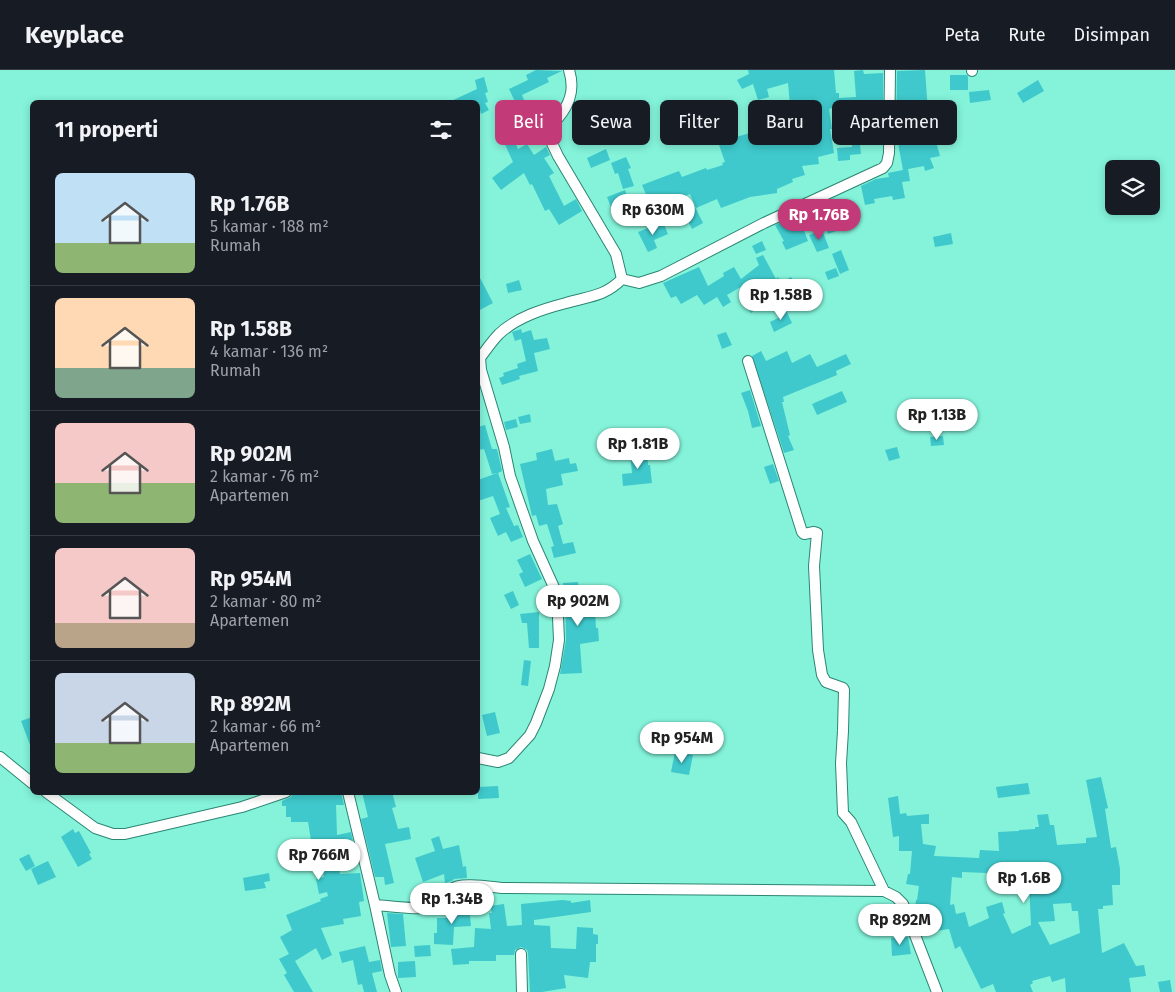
<!DOCTYPE html>
<html lang="id">
<meta charset="utf-8">
<style>
body{margin:0;font-family:"Fira Sans",sans-serif;background:#20242c;color:#f1f3f6;height:100vh;display:flex;flex-direction:column;font-size:19px;white-space:nowrap}
*{box-sizing:border-box;margin:0}
p{font-size:16px;color:#9ea1a6}
.icon{flex:none;width:28px;height:28px;fill:none;stroke:currentColor;stroke-width:2;stroke-linecap:round;stroke-linejoin:round}
.map{position:relative;flex:1;overflow:hidden}
.panel{position:absolute;left:30px;top:30px;width:450px;height:695px;display:flex;flex-direction:column;background:#171b24;border-radius:8px;box-shadow:0 2px 8px #0003}
.panel>*{flex:none}
.hud{position:absolute;left:495px;top:30px;width:475px;height:45px;display:flex;gap:10px}
.fabs{position:absolute;left:1105px;top:90px;display:grid;gap:10px}
.fabs a{display:grid;place-items:center;width:55px;height:55px;border-radius:8px;background:#171b24;box-shadow:0 2px 8px #0003;font-size:25px}
.price{position:absolute;translate:-50% -42px;padding:0 11px;border-radius:18px;background:#fff;color:#222;font-size:16px;line-height:32px;filter:drop-shadow(0 1px 2px #0008)}
.price::after{content:'';position:absolute;left:50%;top:30px;width:15px;height:11px;margin-left:-8px;background:inherit;clip-path:polygon(0 0,100% 0,50% 100%)}
.price.active{background:#c23a77;color:#fff}
ul{padding:0;list-style:none}
li{display:flex;align-items:center;gap:15px;height:125px;padding:0 25px}
li+li{border-top:1px solid #363941}
li span{display:grid;place-items:center;flex:none;width:140px;height:100px;border-radius:8px;color:#555}
li>.icon{margin-inline-start:auto}
span .icon{width:60px;height:60px;fill:#fffc;stroke-width:1}
li b{font-size:21px}
h2{display:flex;justify-content:space-between;align-items:center;height:60px;padding:0 25px;font-size:21px}
.chip{padding:0 18px;border-radius:8px;background:#171b24;box-shadow:0 2px 8px #0003;font-size:18px;line-height:45px}
.chip.active{background:#c23a77;color:#fff}
header{display:flex;align-items:center;gap:30px;box-sizing:border-box;height:70px;padding:0 25px;background:#171b24;border-bottom:1px solid #363941}
header strong{font-size:24px}
nav{display:flex;gap:28px;margin-inline-start:auto;font-size:18px}
.map>svg:first-child{display:block}
.building{fill:#3fc9cc;fill-rule:evenodd}
.lines{fill:none;stroke-linecap:round;stroke-linejoin:round}
.minor-casing{stroke:#2d8573;stroke-width:12}
.minor{stroke:#fff;stroke-width:10}
</style>
<header>
<strong>Keyplace</strong>
<nav><a>Peta</a><a>Rute</a><a>Disimpan</a></nav>
</header>
<div class="map">
<svg width="1175" height="922" viewBox="0 0 1175 922">
<rect width="100%" height="100%" fill="#84f3da"/>
<path class="building" d="M536,0L562,1L547,8L549,12L522,25L525,32L517,36L509,19L528,10L526,5Z
M748,0H834L836,23H839V28L856,27L854,1L863,0L864,4L883,3V30L860,31L861,55H877V74L860,75L861,84L850,85V90L838,91L837,78L852,77L851,53H848L847,38H832L829,39L832,59H830L834,83L818,87L819,94L802,96L805,105L792,109L793,112L777,119V123L750,127L721,138L717,129L696,138L690,124L622,152L617,139L612,140L607,127L625,120L631,136L648,129L642,115L679,101L682,107L706,98L707,100L723,95L722,93L725,92L718,72L735,66L736,67L757,61L755,56L765,53L771,74L787,70L785,46H791L788,13L767,19L769,27L758,30L753,14L742,19L737,10L749,4Z
M925,0L929,55L952,51L955,64L935,68L940,86L930,88L934,98L925,101L924,96L903,100L898,73H896L897,1Z
M950,5H967L968,7V20H950Z
M484,7L488,22L485,23L488,32L485,33L489,40L481,44L478,32H449L477,19L475,10Z
M1038,10L1044,21L1023,33L1017,23Z
M989,20L991,30L970,33L969,22Z
M511,64L518,79L527,74L534,85L546,77L550,85L544,88L554,103L549,106L564,136L576,129L582,141L559,155L549,139L545,141L532,114L530,115L524,103L501,120L492,108L513,92L502,68Z
M606,79L610,90L591,98L587,88Z
M626,87L631,98L628,99L634,116L623,119L618,103L615,104L611,93Z
M908,99L910,111L902,112L905,128L893,130L892,126L874,129L875,133L865,135L861,116L876,109L889,107L888,103Z
M834,128L838,139L831,142L827,132Z
M694,135L703,153L692,159L683,141Z
M811,139L813,146L800,150L808,171L786,180L782,172L784,171L775,155Z
M837,145L842,159L828,164L823,150Z
M663,152L668,164L654,170L657,178L648,182L638,162Z
M822,160L829,178L817,182L809,165Z
M951,163L953,174L935,177L933,167Z
M762,171L766,180L756,184L752,176Z
M841,180L849,200L840,204L832,184Z
M763,185L776,209L778,207L782,215L766,223L770,228L751,243L744,234L753,227L744,215L727,225L731,232L723,237L717,227L704,235L697,225L681,234L676,226L671,228L663,213L699,197L708,216L724,206L723,203L734,197L741,209L759,195L756,188Z
M836,198L839,206L828,210L825,202Z
M478,204L493,233L478,241Z
M791,207L797,216L787,222L782,212Z
M519,210L522,220L508,223L506,214Z
M785,238L792,253L774,262L770,252L780,247L777,242Z
M521,259L522,263L531,260L534,270L547,268L550,279L534,283L538,301L519,306L520,309L502,315L499,308L504,306L503,303L518,298L517,294L526,291L521,269L515,271L512,262Z
M726,262L732,275L722,279L717,265Z
M761,281L766,291L787,281L792,293L810,284L817,297L846,284L851,294L836,301L837,305L783,327L784,332H782L790,365L788,366L794,380L784,383L752,286Z
M750,320L761,356L752,358L748,341L741,323Z
M842,321L847,332L817,345L812,334Z
M530,344L531,352L520,354L518,347Z
M516,349L518,357L506,360L504,352Z
M485,355L492,379H497L502,401L498,403L510,437L506,438L514,456L518,455L523,467L511,472L506,462L498,466L490,448L500,444L493,426L478,431V410L497,403L492,404L484,379L478,380V357Z
M943,366L944,375L931,376L930,367Z
M897,377L900,388L889,391L885,380Z
M552,379L555,391L569,388L570,394L576,393L578,401L561,404L563,415L546,419L548,435L557,434L563,454L558,456L563,474L573,472L576,483L554,488L551,477L554,476L547,454L539,456L536,445L532,446L520,394L537,390L536,383Z
M647,380L648,395H650L652,413L623,416L622,404L632,403L630,381Z
M773,394L779,411L770,414L764,397Z
M530,484L542,509L525,517L519,504L523,502L517,490Z
M578,512L580,530L594,525L596,558H598L599,571L580,574L582,603L560,604L566,570L565,523H564L563,513Z
M513,521L519,535L511,539L504,525Z
M539,542V578H529L527,553H522L520,544Z
M524,590L531,591L528,616L521,615Z
M495,642L500,663L487,666L482,645Z
M32,647V680L21,651Z
M675,682L693,685L689,705L671,702Z
M1101,707L1108,738L1105,739L1111,778L1116,777L1120,799V815H1112L1113,835L1103,836V839H1098L1102,883L1124,873L1136,896L1144,895L1146,906L1129,908L1131,922H1066L1065,908L1052,912L1050,906L1032,911L1033,913L1030,915L1033,922H996L993,914L981,919L960,876L955,879L949,859L923,863L918,842H915L916,830H917L919,816L906,814L908,804H910L912,781H899V766L893,767L888,728L898,726L900,744L906,743L907,746L929,744V754H921L923,774L936,776L934,786L979,788L980,780L999,781L998,762L1019,761V760L1035,759V757H1039L1037,745L1048,744L1050,755H1054L1057,775L1086,773V768L1097,767L1086,710ZM962,802L1012,804L1013,813H1029L1031,855L1012,864L1003,844L1005,843L1002,832L986,837L989,848L969,857L965,842L956,844L954,834L950,835L952,807L962,808ZM1071,833L1072,841H1078L1080,863L1050,875L1038,852L1055,851L1053,834Z
M1028,713L1030,724L998,728L996,717Z
M498,716L499,728L478,729V717Z
M293,722H302V724L341,722L344,735H336L337,765L351,762L355,782L337,785L340,804L360,803L364,831L359,832L361,846L343,849L344,854L321,858L332,885L322,890L316,878L295,891L313,922H294L284,905L287,903L279,889L289,884L280,867L292,860L286,845L321,831L320,829L328,826L327,822L319,824L316,809L324,807L322,789L304,791L305,797L295,798L294,786H284V775L291,776V770H311L308,752H291V747H286V736H282V731L291,727Z
M362,722H392L396,737L392,738L398,759L409,757L411,769L385,774L394,813L385,815L384,807H375L361,749L368,747Z
M73,759L75,763L79,761L91,783L89,784L92,789L78,797L61,767Z
M439,766L443,779L459,775L463,797L466,796L467,808L453,809L454,810L445,813L444,804L423,812L415,788L435,781L431,769Z
M29,784L35,796L26,801L19,789Z
M48,791L56,807L38,815L31,799Z
M269,803L270,811L264,812L266,818L245,821L243,808Z
M562,830L571,831V833L590,830L591,842L534,850V855L550,856L551,878L576,879L577,857L593,858V864L598,865V874H596V892H590L588,908L564,905L566,918L542,922H530L528,883L527,880L521,877L515,880L514,885H496V891H469V894L453,895L451,879L474,877L475,858L491,859L489,843H492L490,836L504,834L507,856L522,855L521,834Z
M449,836H469L471,856L454,857L453,875L434,874V863H437V848H449Z
M387,843L403,844L406,876L391,877Z
M908,867L911,884L892,886L891,868Z
M430,875L431,886L415,887L414,876Z
M365,876L369,892L380,890L382,901L372,903L377,922H364L362,914L358,915L353,890L342,893L339,882Z
M415,891L416,907L398,908V892Z
M1170,910L1172,922H1160L1158,912Z"/>
<g class="lines">
<defs>
<path id="minor" d="M972,0V1
M622,209L639,213L661,206L764,153L883,98L887,93L889,83L890,0
M748,291L802,462L804,464L814,462L817,463L814,496L818,580L822,605L826,612L843,618L844,620L843,661L841,693L843,743L851,752L884,821
M0,687L32,713
M478,688L498,692L509,688L530,665L536,653L549,619L555,596L559,570L557,524L533,471L510,406L504,377L481,300L480,288C486,280 492,271 499,264C517,247 543,239 566,233C589,226 604,227 622,209L616,184L558,86L549,67V59C553,53 558,49 562,43C572,29 574,16 569,0
M46,722L95,758L113,764H125L242,737L286,722
M348,722L375,835L390,905L396,922
M375,835C392,836 420,841 437,836C445,833 447,824 452,819C459,812 491,817 502,818L884,821L896,827L903,834L937,922
M521,884L522,922"/>
</defs>
<use href="#minor" class="minor-casing"/>
<use href="#minor" class="minor"/>
</g>
</svg>
<div class="fabs">
<a><svg class="icon" aria-label="layers" viewBox="0 0 24 24"><path d="M12 4l9 5-9 5-9-5zM3 14l9 5 9-5"/></svg></a>
</div>
<b class="price" style="left:653px;top:166px">Rp 630M</b>
<b class="price active" style="left:819px;top:171px">Rp 1.76B</b>
<b class="price" style="left:781px;top:251px">Rp 1.58B</b>
<b class="price" style="left:937px;top:371px">Rp 1.13B</b>
<b class="price" style="left:638px;top:400px">Rp 1.81B</b>
<b class="price" style="left:578px;top:557px">Rp 902M</b>
<b class="price" style="left:682px;top:694px">Rp 954M</b>
<b class="price" style="left:319px;top:811px">Rp 766M</b>
<b class="price" style="left:1024px;top:834px">Rp 1.6B</b>
<b class="price" style="left:452px;top:855px">Rp 1.34B</b>
<b class="price" style="left:900px;top:876px">Rp 892M</b>
<div class="hud">
<a class="chip active">Beli</a>
<a class="chip">Sewa</a>
<a class="chip">Filter</a>
<a class="chip">Baru</a>
<a class="chip">Apartemen</a>
</div>
<section class="panel">
<h2>11 properti<svg class="icon" aria-label="filters" viewBox="0 0 24 24"><path d="M4 7h16M4 17h16"/><circle cx="9" cy="7" r="2"/><circle cx="15" cy="17" r="2"/></svg></h2>
<ul>
<li><span style="background:linear-gradient(#bfe0f5 70%,#8fb573 0)"><svg class="icon" aria-label="home" viewBox="0 0 24 24"><path d="M3 11l9-7 9 7M6 9v11h12V9"/></svg></span><div><b>Rp 1.76B</b><p>5 kamar · 188 m²</p><p>Rumah</p></div></li>
<li><span style="background:linear-gradient(#ffd9b3 70%,#7fa58c 0)"><svg class="icon" aria-label="home" viewBox="0 0 24 24"><path d="M3 11l9-7 9 7M6 9v11h12V9"/></svg></span><div><b>Rp 1.58B</b><p>4 kamar · 136 m²</p><p>Rumah</p></div></li>
<li><span style="background:linear-gradient(#f6c9c9 60%,#8fb573 0)"><svg class="icon" aria-label="home" viewBox="0 0 24 24"><path d="M3 11l9-7 9 7M6 9v11h12V9"/></svg></span><div><b>Rp 902M</b><p>2 kamar · 76 m²</p><p>Apartemen</p></div></li>
<li><span style="background:linear-gradient(#f6c9c9 75%,#b9a48a 0)"><svg class="icon" aria-label="home" viewBox="0 0 24 24"><path d="M3 11l9-7 9 7M6 9v11h12V9"/></svg></span><div><b>Rp 954M</b><p>2 kamar · 80 m²</p><p>Apartemen</p></div></li>
<li><span style="background:linear-gradient(#c9d6e8 70%,#8fb573 0)"><svg class="icon" aria-label="home" viewBox="0 0 24 24"><path d="M3 11l9-7 9 7M6 9v11h12V9"/></svg></span><div><b>Rp 892M</b><p>2 kamar · 66 m²</p><p>Apartemen</p></div></li>
</ul>
</section>
</div>
